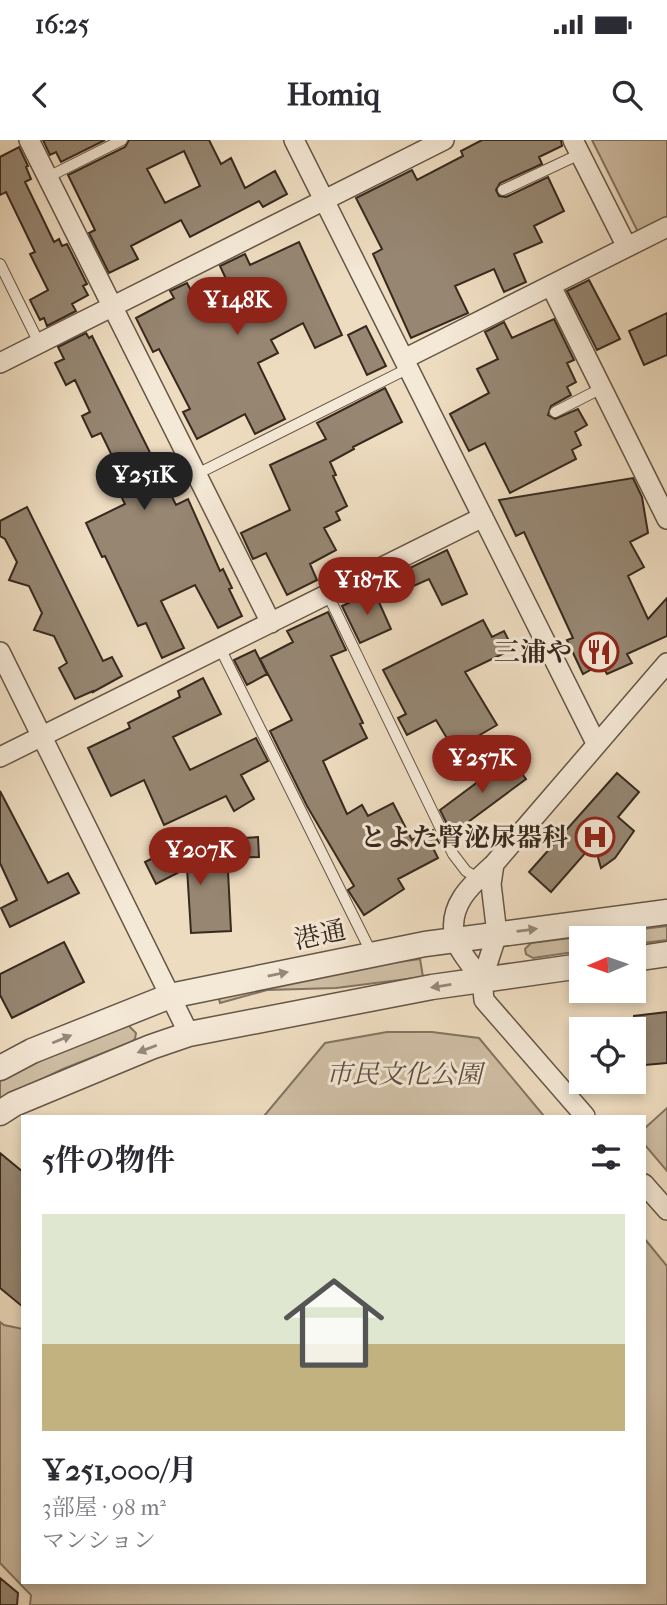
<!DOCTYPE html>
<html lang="ja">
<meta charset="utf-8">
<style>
body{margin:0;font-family:"IM FELL French Canon","Noto Serif JP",serif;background:#f2f2f3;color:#2b2b33;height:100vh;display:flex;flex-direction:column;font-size:26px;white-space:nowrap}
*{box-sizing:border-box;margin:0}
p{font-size:23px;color:#7c7c81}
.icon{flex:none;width:38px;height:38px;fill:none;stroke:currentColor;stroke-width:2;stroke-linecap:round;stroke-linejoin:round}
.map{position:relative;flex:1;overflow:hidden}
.drawer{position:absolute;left:21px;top:975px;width:625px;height:469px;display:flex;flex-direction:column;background:#fff;border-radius:0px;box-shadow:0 4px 10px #0003}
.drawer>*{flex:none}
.needle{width:46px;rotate:268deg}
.fabs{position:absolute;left:569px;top:786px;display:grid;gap:14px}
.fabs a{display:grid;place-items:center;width:77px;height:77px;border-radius:0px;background:#fff;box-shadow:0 4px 10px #0003;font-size:35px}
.price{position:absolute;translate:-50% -60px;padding:0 16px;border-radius:24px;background:#8f2418;color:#fff;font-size:23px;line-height:46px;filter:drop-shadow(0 2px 4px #0008)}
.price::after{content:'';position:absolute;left:50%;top:42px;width:21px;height:16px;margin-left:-10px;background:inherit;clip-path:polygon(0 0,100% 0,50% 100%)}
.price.on{background:#222;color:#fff}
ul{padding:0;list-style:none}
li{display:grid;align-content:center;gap:14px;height:371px;padding:0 21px}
li span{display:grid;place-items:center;height:217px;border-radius:0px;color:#555}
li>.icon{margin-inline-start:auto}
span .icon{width:126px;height:126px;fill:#fffc;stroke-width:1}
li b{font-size:30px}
h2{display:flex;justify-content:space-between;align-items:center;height:84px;padding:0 21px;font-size:30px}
.status{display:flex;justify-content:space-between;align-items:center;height:49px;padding:0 35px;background:#fff;direction:ltr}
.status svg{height:19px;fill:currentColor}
header{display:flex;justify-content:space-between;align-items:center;height:91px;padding:0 21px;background:#fff;font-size:32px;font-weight:800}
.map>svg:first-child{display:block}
.green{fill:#cfbea4;stroke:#837461;stroke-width:2}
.building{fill:#968672;stroke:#37291e;stroke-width:2;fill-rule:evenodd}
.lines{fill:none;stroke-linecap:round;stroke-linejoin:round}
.service-casing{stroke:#655646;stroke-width:12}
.minor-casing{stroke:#655646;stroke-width:22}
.tertiary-casing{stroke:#655646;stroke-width:27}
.service{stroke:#f4e8d6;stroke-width:10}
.minor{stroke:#f4e8d6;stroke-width:19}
.tertiary{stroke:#f4e8d6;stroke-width:24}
.oneway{fill:#96887a}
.labels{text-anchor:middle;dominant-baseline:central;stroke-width:6;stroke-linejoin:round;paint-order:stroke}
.poi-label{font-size:26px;font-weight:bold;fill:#37291e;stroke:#f4e8d6;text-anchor:end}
.street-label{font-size:26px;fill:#37291e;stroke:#f4e8d6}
.park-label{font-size:26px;font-style:italic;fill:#5d4e40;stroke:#f4e8d6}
</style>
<div class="status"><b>16:25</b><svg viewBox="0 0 49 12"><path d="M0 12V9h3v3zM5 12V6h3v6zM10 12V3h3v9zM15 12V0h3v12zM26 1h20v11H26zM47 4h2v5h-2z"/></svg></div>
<header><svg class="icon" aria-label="back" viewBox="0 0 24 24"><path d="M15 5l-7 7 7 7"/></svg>Homiq<svg class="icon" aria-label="search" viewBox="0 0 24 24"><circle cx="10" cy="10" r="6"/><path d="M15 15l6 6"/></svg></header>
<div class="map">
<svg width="667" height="1465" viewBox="0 0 667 1465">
<rect width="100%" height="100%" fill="#eedcc0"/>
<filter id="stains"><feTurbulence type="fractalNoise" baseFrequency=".00286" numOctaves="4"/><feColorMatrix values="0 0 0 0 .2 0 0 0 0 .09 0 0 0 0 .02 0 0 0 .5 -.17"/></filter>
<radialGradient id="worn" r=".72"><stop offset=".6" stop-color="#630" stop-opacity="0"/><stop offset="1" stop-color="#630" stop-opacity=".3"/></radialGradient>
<path class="green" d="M592,0H667V79L639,94Z
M667,786V800L634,804V798H581V811L533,818L526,814L525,809L531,803Z
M420,819L423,837L336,848L267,850L220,863L218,855L331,831Z
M124,886H129L136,893L135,899L131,902L63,929L0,959V940L56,913Z
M387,892H432L479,898L544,976H264L325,903Z
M667,968V1031L644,1004V989Z
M644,1098L667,1126V1465H30L31,1455L0,1423V1182L4,1185L23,1189V1442H644Z"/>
<path class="building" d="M43,0H105L61,22L56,12L50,15Z
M129,0H209L221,24L231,18L245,48L275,31L287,54L263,67L259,61L190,97L181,80L131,106L138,119L109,133L89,93L95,90L68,35L125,7ZM184,11L200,46L165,63L147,29Z
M482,0H561L562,6L539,17L542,24L500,43L496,50L499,56L506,57L548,37L564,71L534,86L542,102L514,114L526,142L504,152L494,129L455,146L468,173L411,198L373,114L382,109L356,58L412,30L417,40L463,16L461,11Z
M19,7L28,26L26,27L31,39L25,42L54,102L59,99L62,106L67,104L87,144L83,146L88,155L72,164L76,171L47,186L44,178L40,180L30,160L48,150L30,114L35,112L6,52L0,55V17Z
M299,102L342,195L315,208L303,183L271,200L278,213L258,223L285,279L255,294L245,274L197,299L183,272L190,269L159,209L153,212L136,178L174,158L170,151L187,143L194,156L227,141L220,126L245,114L250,125Z
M589,140L620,199L597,210L567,151Z
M667,173V215L644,225L629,191Z
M554,179L574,220L567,223L576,242L567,247L571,255L551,266L548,275L555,279L578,269L587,285L575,292L581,305L572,310L576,319L510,353L485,303L469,311L450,274L489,253L477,229L498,219L485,192L504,182L512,198Z
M366,186L386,226L367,235L348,195Z
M86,193L89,198L92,196L176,365L188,359L220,431L223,429L232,448L229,449L242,476L218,488L195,445L161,461L184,508L162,518L146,483L138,486L105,416L102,417L86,383L125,364L107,328L116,324L101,293L92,297L82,276L90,272L75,240L66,245L55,223L64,219L58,207Z
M385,248L402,282L353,307L354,309L330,322L336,335L333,336L347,366L336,372L340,380L324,388L336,410L310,424L317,440L287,455L266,413L253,419L241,393L290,370L270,325L326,299L317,283Z
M633,338L642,357L648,393L630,402L644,427L628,436L648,479L667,458V496L627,514L632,523L607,534L601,524L583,534L567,500L573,498L524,392L516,396L499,360Z
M27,367L103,521L112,517L122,536L93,552V551L75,559L59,528L67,523L54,496L34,490L42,473L29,446L9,440L17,422L5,399L0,396V381Z
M447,410L467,454L442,465L429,439L398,453L391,437Z
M374,451L391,489L360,503L342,466Z
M328,472L346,510L331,516L363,583L360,584L367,598L323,621L347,674L362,665L368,676L393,663L412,700L433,690L439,703L433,708L438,718L398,739L404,749L364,775L348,750L354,746L307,666L270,591L292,580L260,519L293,502L287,491Z
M483,480L492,497L504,491L513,509L465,532L497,585L454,610L436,580L407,595L398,578L406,574L383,530Z
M255,510L267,534L247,545L234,520Z
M203,538L221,574L173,597L190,630L256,598L268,621L241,635L254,659L234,671L226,656L164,685L144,640L111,656L88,608L130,588L128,583L180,557L178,551Z
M510,618L526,639L452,694L440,670Z
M617,633L639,652L618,677L634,691L615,718L601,728L594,703L551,752L529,732Z
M0,651L48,743L68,733L79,753L10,787L1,768L17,760L0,723Z
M258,697L259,717L230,718L229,699Z
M227,711L231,791L191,793L187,728L156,744L145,722L165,712L167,715Z
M64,802L84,842L12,878L0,855V834Z
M667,872V923L634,926V876Z
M0,1013L23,1032V1167L0,1148Z
M0,1438L18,1453L17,1465H0Z"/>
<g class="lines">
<defs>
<path id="service" d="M48,37L122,0
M503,50L580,14
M0,124L39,203
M555,272L602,248
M197,334L409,228
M328,455L453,714L466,731L481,740
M220,508L372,814"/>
<path id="minor" d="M29,0L271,483
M294,0L596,603
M573,0L627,107
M551,146L667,379
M404,219L667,87
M0,223L444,0
M0,512L189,894
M0,617L483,377
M494,724L491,744L497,794L482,840L484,860L585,976
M482,840C475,830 457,809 455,798C447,765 472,744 494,724L667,523
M644,1044L667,1070"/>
<path id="tertiary" d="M634,819L667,814
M0,928L32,911L170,856L425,804L667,772
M0,973L14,964L151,907L189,894L432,847L581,826"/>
</defs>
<use href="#service" class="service-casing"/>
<use href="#minor" class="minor-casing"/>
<use href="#tertiary" class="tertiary-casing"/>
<use href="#service" class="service"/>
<use href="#minor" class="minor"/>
<use href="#tertiary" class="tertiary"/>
</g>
<defs><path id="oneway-solid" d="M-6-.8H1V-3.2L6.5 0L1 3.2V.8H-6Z" transform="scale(1.75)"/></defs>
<g class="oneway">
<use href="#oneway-solid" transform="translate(527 790) rotate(-7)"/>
<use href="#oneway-solid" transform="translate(278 834) rotate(-12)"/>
<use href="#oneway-solid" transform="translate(441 846) rotate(171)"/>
<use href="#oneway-solid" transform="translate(62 899) rotate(-22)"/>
<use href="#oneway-solid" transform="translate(147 909) rotate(159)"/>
</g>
<defs>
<symbol id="restaurant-ring" viewBox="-11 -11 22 22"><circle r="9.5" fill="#f4e8d6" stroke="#8f2418" stroke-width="1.5"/><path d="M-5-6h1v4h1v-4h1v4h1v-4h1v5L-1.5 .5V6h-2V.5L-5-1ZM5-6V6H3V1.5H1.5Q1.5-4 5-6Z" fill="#8f2418"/></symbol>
<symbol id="hospital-ring" viewBox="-11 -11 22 22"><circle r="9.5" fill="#f4e8d6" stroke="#8f2418" stroke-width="1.5"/><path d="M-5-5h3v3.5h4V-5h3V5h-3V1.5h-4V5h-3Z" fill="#8f2418"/></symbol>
</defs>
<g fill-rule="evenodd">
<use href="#restaurant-ring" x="577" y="490" width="44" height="44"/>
<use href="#hospital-ring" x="573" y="675" width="44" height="44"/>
</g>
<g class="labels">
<g class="poi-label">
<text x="572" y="512">三浦や</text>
<text x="568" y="697">とよた腎泌尿器科</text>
</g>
<g class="street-label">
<text transform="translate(320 795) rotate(-12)">港通</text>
</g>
<g class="park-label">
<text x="404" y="934">市民文化公園</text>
</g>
</g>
<rect width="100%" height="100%" filter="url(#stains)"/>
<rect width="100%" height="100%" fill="url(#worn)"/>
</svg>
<div class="fabs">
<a><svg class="needle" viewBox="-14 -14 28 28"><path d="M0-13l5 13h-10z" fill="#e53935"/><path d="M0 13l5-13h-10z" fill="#7c7c81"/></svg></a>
<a><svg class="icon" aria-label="locate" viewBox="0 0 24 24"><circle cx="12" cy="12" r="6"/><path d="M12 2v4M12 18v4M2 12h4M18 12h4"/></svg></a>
</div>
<b class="price" style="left:237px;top:197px">¥148K</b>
<b class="price on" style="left:144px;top:372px">¥251K</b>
<b class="price" style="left:367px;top:477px">¥187K</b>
<b class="price" style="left:482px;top:655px">¥257K</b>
<b class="price" style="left:200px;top:747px">¥207K</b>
<section class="drawer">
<h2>5件の物件<svg class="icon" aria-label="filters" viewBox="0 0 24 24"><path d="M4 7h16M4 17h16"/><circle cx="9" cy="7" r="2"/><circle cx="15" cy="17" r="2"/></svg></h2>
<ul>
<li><span style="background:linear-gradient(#dfe7d0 60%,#c2b280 0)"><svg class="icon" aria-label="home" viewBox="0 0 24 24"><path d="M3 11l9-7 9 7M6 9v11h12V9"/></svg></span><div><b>¥251,000/月</b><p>3部屋 · 98 m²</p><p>マンション</p></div></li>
</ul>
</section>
</div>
